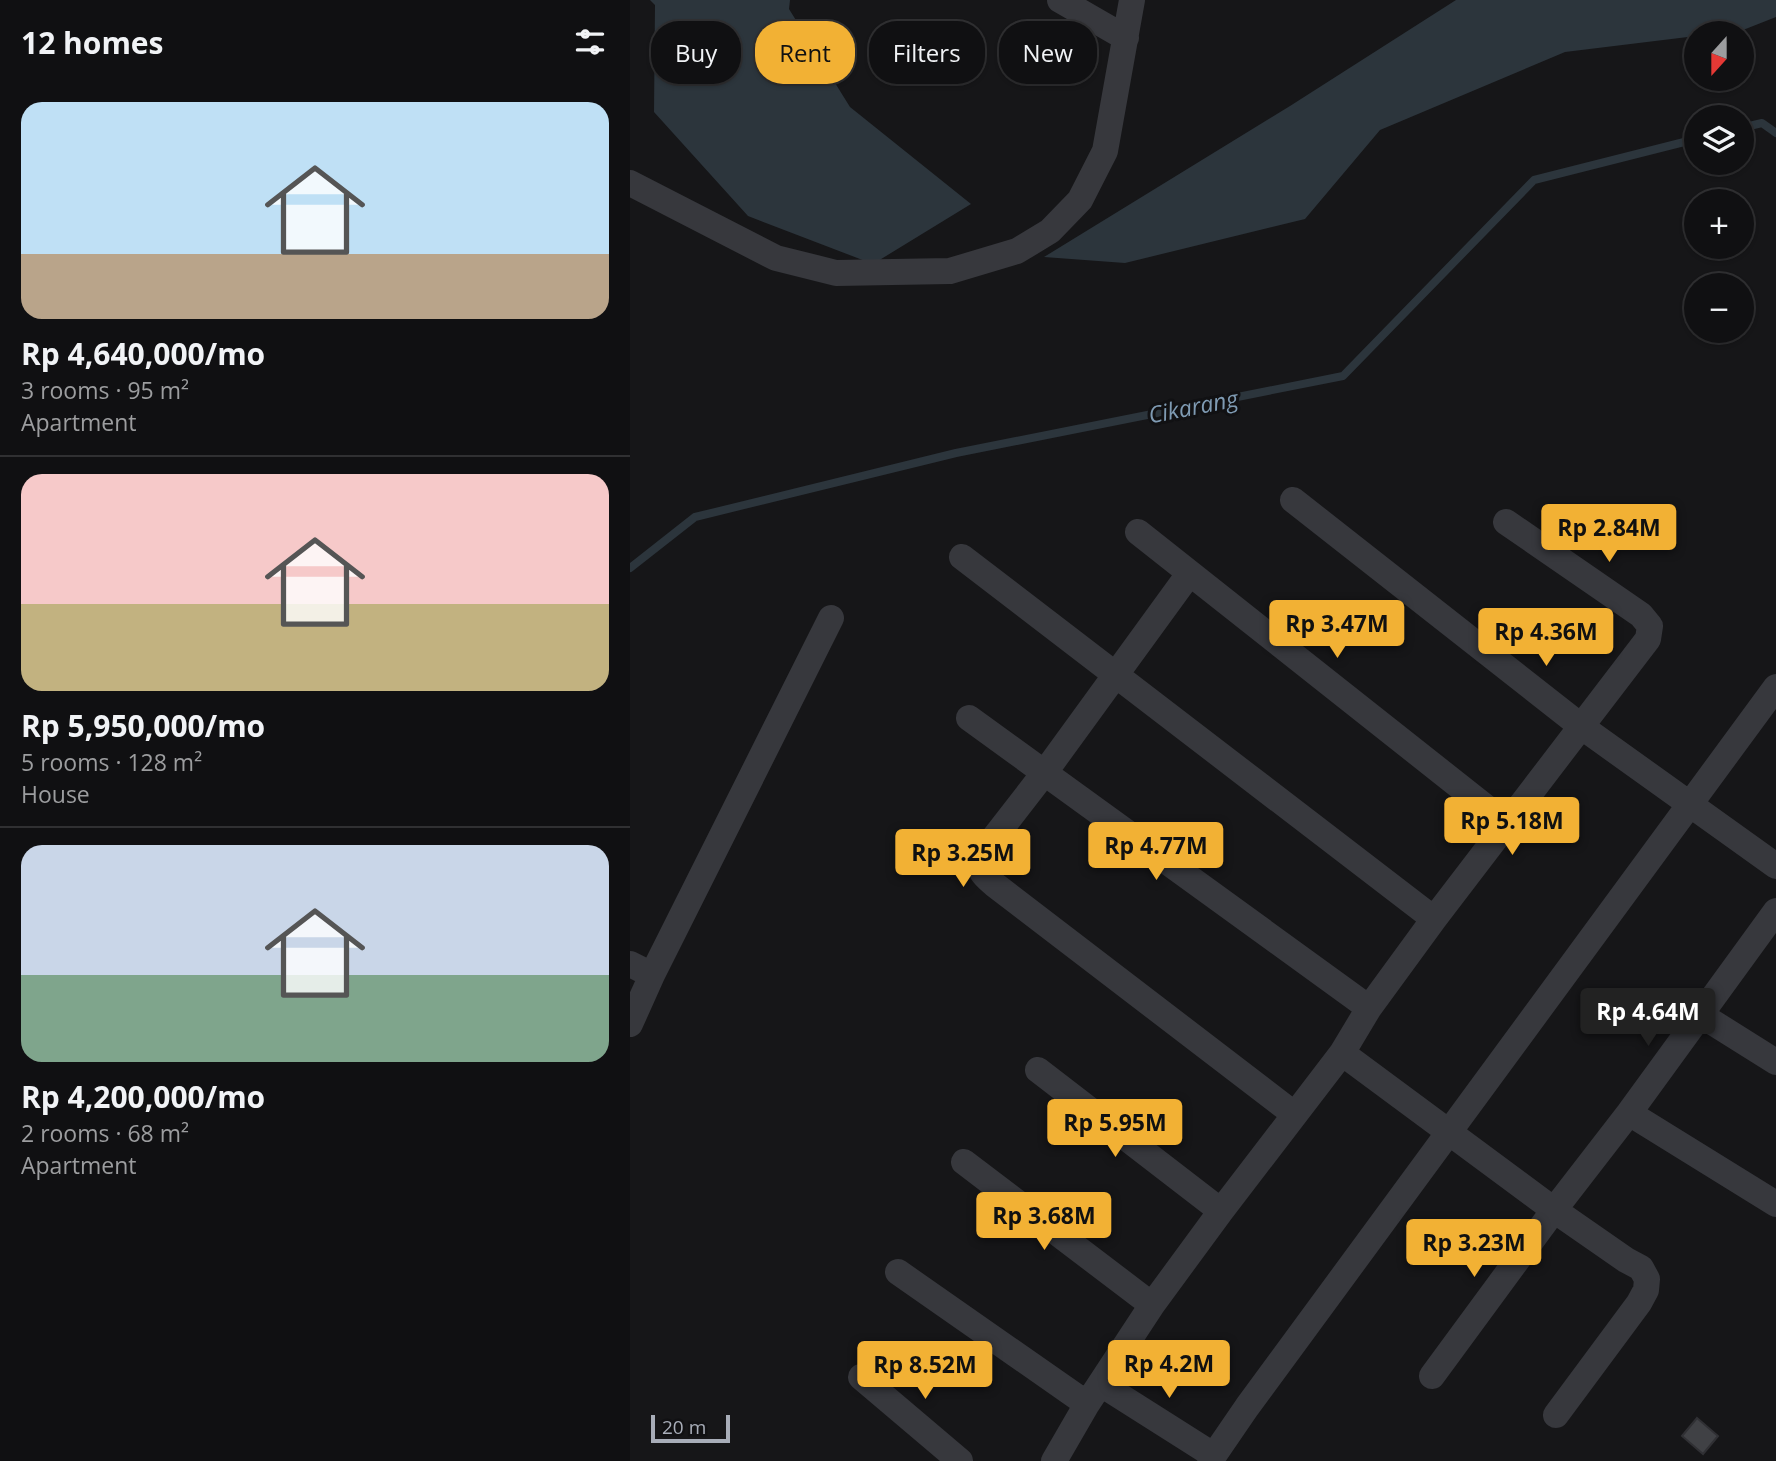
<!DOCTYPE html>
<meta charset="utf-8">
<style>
body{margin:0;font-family:"Open Sans",sans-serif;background:#1e1e20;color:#f1f3f6;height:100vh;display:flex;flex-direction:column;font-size:26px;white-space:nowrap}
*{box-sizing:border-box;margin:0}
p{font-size:23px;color:#9c9d9f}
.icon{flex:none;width:38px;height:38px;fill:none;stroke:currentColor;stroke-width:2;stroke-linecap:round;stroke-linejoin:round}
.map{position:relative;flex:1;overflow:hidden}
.panel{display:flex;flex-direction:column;background:#101012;width:630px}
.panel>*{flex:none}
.top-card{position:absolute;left:21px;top:21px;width:665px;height:63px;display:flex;gap:14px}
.needle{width:46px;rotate:201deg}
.tools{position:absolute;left:1054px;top:21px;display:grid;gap:14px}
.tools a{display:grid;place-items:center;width:70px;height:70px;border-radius:50%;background:#101012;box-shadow:0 2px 5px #0004,0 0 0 2px #303032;font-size:35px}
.scale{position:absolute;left:21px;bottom:18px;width:79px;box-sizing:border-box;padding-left:7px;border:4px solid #a8adb8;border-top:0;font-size:19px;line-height:24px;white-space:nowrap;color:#a8adb8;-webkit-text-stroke:5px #111113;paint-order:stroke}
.price{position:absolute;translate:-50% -60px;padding:0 16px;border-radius:7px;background:#f2b134;color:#111;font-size:23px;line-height:46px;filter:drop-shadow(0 2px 4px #0008)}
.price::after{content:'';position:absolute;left:50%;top:42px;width:21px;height:16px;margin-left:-10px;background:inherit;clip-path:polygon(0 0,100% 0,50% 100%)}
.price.on{background:#222;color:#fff}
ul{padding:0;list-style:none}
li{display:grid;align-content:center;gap:14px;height:371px;padding:0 21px}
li+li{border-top:2px solid #303032}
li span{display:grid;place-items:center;height:217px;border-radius:21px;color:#555}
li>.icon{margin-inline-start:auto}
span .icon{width:126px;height:126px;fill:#fffc;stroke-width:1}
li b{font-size:30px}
h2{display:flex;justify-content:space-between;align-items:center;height:84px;padding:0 21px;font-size:30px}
.pill{padding:0 24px;border-radius:28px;background:#101012;box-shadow:0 2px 5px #0004,0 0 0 2px #303032;font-size:24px;line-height:63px}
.pill.on{background:#f2b134;color:#111}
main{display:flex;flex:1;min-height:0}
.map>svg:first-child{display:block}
.water{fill:#2c353c}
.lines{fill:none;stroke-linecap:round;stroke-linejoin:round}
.stream{stroke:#2c353c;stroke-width:8}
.building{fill:#404145;stroke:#303034;stroke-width:2}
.minor{stroke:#37383d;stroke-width:26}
.labels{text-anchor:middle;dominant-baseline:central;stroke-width:6;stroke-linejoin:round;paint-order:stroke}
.water-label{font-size:23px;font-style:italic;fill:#7f9bb3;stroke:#111113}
</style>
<main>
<section class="panel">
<h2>12 homes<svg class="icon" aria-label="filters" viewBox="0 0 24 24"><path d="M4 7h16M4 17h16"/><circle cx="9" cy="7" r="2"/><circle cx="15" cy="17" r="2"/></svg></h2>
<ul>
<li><span style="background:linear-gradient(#bfe0f5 70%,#b9a48a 0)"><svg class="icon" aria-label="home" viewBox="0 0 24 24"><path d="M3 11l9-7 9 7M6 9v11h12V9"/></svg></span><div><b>Rp 4,640,000/mo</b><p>3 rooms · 95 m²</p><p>Apartment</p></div></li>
<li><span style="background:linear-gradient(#f6c9c9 60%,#c2b280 0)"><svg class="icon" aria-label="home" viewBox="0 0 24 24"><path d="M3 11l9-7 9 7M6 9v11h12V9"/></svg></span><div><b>Rp 5,950,000/mo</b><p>5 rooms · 128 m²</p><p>House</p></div></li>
<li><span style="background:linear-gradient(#c9d6e8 60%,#7fa58c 0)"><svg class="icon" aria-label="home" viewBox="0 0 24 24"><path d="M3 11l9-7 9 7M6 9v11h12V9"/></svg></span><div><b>Rp 4,200,000/mo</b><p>2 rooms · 68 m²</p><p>Apartment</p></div></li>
</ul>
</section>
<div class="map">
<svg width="1146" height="1461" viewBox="0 0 1146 1461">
<rect width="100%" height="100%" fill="#161618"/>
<path class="water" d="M20,0H160L159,9L220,107L341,204L243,264L118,216L24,112L25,5Z
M826,0H1146V17L1113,30L1087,33H1066V36L935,52L750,130L675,219L495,263L414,257L660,106Z"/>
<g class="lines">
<path class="stream" d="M1111,128L1132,123L1146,133
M0,568L65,517L326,453L713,376L904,180L1066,139"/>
</g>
<path class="building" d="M1067,1418L1088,1436L1073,1454L1052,1436Z"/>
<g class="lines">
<path class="minor" d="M430,0L496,38
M0,183L146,258L206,273L320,271L387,251L420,231L450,200L475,151L502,0
M663,500L952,727L1146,866
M508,532L877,824
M332,557L804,919
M559,574L415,772L360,843C346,863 345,869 365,885L664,1114
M339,718L739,1008
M0,964L22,975L0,1024
M22,975L201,618
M1071,1015L1146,1062
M712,1053L924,1210L996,1260L1011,1268L1017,1279L1016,1290L1009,1303L926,1415
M408,1070L591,1211
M999,1113L1146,1204
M334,1162L522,1305
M268,1272L457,1404
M802,1376L924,1210L999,1113L1146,911
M231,1377L330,1461
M471,1384L583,1455
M424,1461L457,1404L522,1305L591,1211L712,1053L739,1008L804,919L1018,639L1020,626L1011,615L876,522
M580,1461L617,1407L1146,687"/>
</g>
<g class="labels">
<g class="water-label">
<text transform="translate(563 406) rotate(-11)">Cikarang</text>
</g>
</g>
</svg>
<div class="tools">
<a><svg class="needle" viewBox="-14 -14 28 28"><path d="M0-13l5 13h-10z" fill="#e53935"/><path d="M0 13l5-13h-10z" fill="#9c9d9f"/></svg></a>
<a><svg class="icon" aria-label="layers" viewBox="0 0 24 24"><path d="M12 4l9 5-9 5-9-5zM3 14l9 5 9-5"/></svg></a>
<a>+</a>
<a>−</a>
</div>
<div class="scale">20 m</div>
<b class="price" style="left:979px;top:564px">Rp 2.84M</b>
<b class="price" style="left:707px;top:660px">Rp 3.47M</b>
<b class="price" style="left:916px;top:668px">Rp 4.36M</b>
<b class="price" style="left:882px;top:857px">Rp 5.18M</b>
<b class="price" style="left:526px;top:882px">Rp 4.77M</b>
<b class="price" style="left:333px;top:889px">Rp 3.25M</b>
<b class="price on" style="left:1018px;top:1048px">Rp 4.64M</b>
<b class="price" style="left:485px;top:1159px">Rp 5.95M</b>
<b class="price" style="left:414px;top:1252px">Rp 3.68M</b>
<b class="price" style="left:844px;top:1279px">Rp 3.23M</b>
<b class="price" style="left:539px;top:1400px">Rp 4.2M</b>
<b class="price" style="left:295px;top:1401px">Rp 8.52M</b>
<div class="top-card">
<a class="pill">Buy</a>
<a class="pill on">Rent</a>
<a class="pill">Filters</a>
<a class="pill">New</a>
</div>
</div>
</main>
